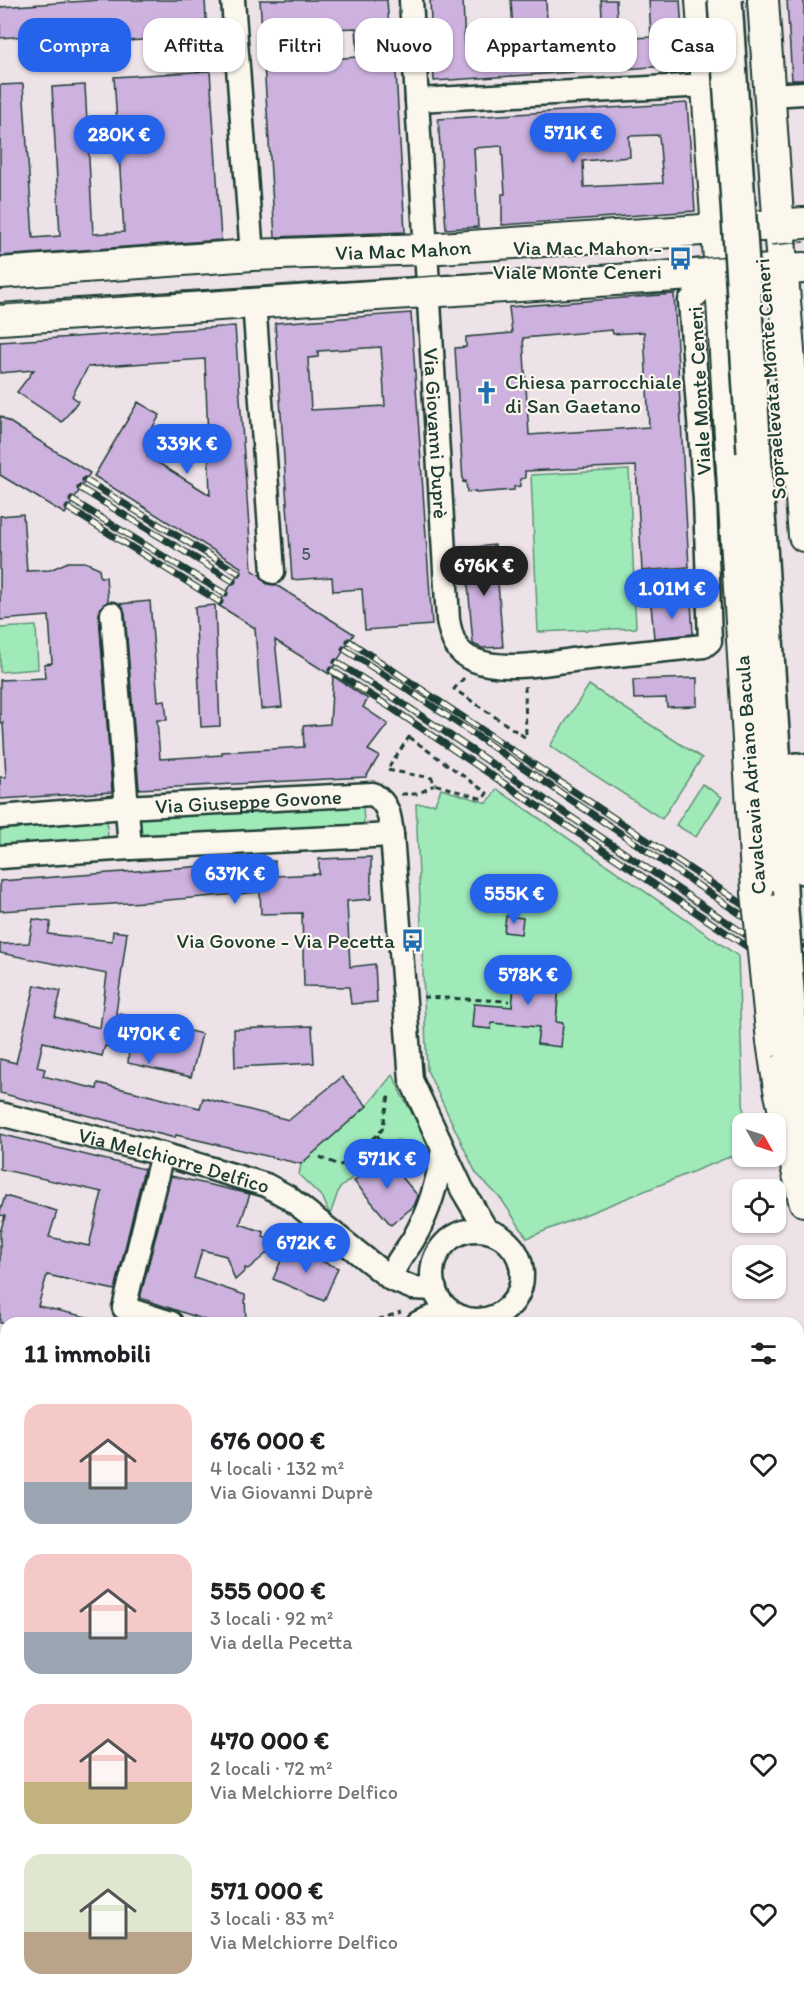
<!DOCTYPE html>
<html lang="it">
<meta charset="utf-8">
<style>
body{margin:0;font-family:Itim,sans-serif;background:#f6f6f6;color:#202124;height:100vh;display:flex;flex-direction:column;font-size:22px;white-space:nowrap}
*{box-sizing:border-box;margin:0}
p{font-size:20px;color:#757577}
.icon{flex:none;width:33px;height:33px;fill:none;stroke:currentColor;stroke-width:2;stroke-linecap:round;stroke-linejoin:round}
.map{position:relative;flex:1;overflow:hidden}
.panel{position:absolute;left:0px;top:1317px;width:804px;height:684px;display:flex;flex-direction:column;background:#fff;border-radius:18px 18px 0 0;box-shadow:0 2px 4px #0004}
.panel>*{flex:none}
.banner{position:absolute;left:18px;top:18px;width:768px;height:54px;display:flex;gap:12px}
.needle{width:39px;rotate:129deg}
.controls{position:absolute;left:732px;top:1113px;display:grid;gap:12px}
.controls a{display:grid;place-items:center;width:54px;height:54px;border-radius:12px;background:#fff;box-shadow:0 2px 4px #0004;font-size:30px}
.price{position:absolute;translate:-50% -51px;padding:0 14px;border-radius:21px;background:#2563eb;color:#fff;font-size:20px;line-height:39px;filter:drop-shadow(0 2px 3px #0008)}
.price::after{content:'';position:absolute;left:50%;top:36px;width:18px;height:14px;margin-left:-9px;background:inherit;clip-path:polygon(0 0,100% 0,50% 100%)}
.price.current{background:#222;color:#fff}
ul{padding:0;list-style:none}
li{display:flex;align-items:center;gap:18px;height:150px;padding:0 24px}
li span{display:grid;place-items:center;flex:none;width:168px;height:120px;border-radius:18px;color:#555}
li>.icon{margin-inline-start:auto}
span .icon{width:72px;height:72px;fill:#fffc;stroke-width:1}
li b{font-size:26px}
h2{display:flex;justify-content:space-between;align-items:center;height:72px;padding:0 24px;font-size:26px}
.chip{padding:0 21px;border-radius:18px;background:#fff;box-shadow:0 2px 4px #0004;font-size:21px;line-height:54px}
.chip.current{background:#2563eb;color:#fff}
.map>svg:first-child{display:block}
.green{fill:#a0eaba;stroke:#609477;stroke-width:1.5;fill-rule:evenodd}
.building{fill:#cdb1df;stroke:#1f3d34;stroke-width:1.5;fill-rule:evenodd}
.lines{fill:none;stroke-linecap:round;stroke-linejoin:round}
.minor-casing{stroke:#1f3d34;stroke-width:27}
.major-casing{stroke:#1f3d34;stroke-width:34}
.highway-casing{stroke:#1f3d34;stroke-width:38}
.path{stroke:#1f3d34;stroke-width:3;stroke-dasharray:6 4.5;stroke-linecap:butt}
.minor{stroke:#fbf7ec;stroke-width:22}
.major{stroke:#fbf7ec;stroke-width:30}
.highway{stroke:#fbf7ec;stroke-width:33}
.tram{stroke:#1f3d34;stroke-width:1.5}
.rail-casing{stroke:#1f3d34;stroke-width:7}
.rail{stroke:#fbf7ec;stroke-width:4.5;stroke-dasharray:14;stroke-linecap:butt}
.major-bridge-casing{stroke:#1f3d34;stroke-width:34;stroke-linecap:butt}
.highway-bridge-casing{stroke:#1f3d34;stroke-width:38;stroke-linecap:butt}
.major-bridge{stroke:#fbf7ec;stroke-width:30}
.highway-bridge{stroke:#fbf7ec;stroke-width:33}
.labels{text-anchor:middle;dominant-baseline:central;stroke-width:4.5;stroke-linejoin:round;paint-order:stroke}
.number-label{font-size:18px;fill:#4a5a5f}
.poi-label{font-size:21px;fill:#1f3d34;stroke:#fbf7ec;text-anchor:end}
.street-label{font-size:21px;fill:#1f3d34;stroke:#fbf7ec}
</style>
<div class="map">
<svg width="804" height="2001" viewBox="0 0 804 2001">
<rect width="100%" height="100%" fill="#ede2e8"/>
<filter id="ink" filterUnits="userSpaceOnUse"><feTurbulence type="fractalNoise" baseFrequency=".0167" numOctaves="2"/><feDisplacementMap in="SourceGraphic" scale="12" xChannelSelector="R" yChannelSelector="G"/><feConvolveMatrix kernelMatrix="1 2 1 2 8 2 1 2 1" color-interpolation-filters="sRGB"/></filter>
<g filter="url(#ink)">
<path class="green" d="M629,470L636,628L538,632L531,475Z
M36,626L38,669L0,672V628Z
M589,685L702,758L662,819L550,746Z
M702,784L722,797L696,837L676,825Z
M441,789L487,803L497,789L738,956L744,1123L742,1124V1152L527,1238L502,1200L476,1173L427,1070L416,804H435ZM516,966L560,970L557,1013L543,1021L563,1023L561,1046L537,1044L539,1027L492,1023L491,1029L473,1027L474,1004L512,1007Z
M363,804L364,826L141,838L139,816Z
M107,818L108,841L0,850V827Z
M393,1074L401,1094L432,1148L397,1140L339,1189L330,1215L323,1198L299,1175L301,1164L367,1106Z
M0,1366L6,1368V1592H1Z
M593,1995H787V2001H572Z"/>
<path class="building" d="M100,0H205L207,36L127,41L126,29L0,38V7Z
M260,0H387L391,55L395,54L405,232L275,237ZM329,24V29L356,28L358,57L298,61L296,26Z
M430,0H463L465,48L514,45L511,0H546L548,43L596,40L603,31L601,0H616L618,39L651,37L649,0H680L684,65L434,81Z
M787,0H803L804,2V80H792Z
M210,71L221,240L0,256V85L23,84L33,238L60,236L52,87L85,85L93,234L124,232L114,77Z
M687,103L695,211L502,225V194H505L502,146L474,148L478,227L446,229L438,119ZM659,135L663,183L584,187L583,161L630,157L629,136Z
M674,294L689,567L642,571L636,466L525,471V478L520,479V486L514,487V490L476,493L475,491L467,492L466,481L463,482L455,348L466,347V337L512,333L509,307ZM612,330L613,334L644,332L649,427L529,435L523,338Z
M411,313L432,625L365,630L362,589L333,591L332,577L292,580L275,323ZM381,347L385,406L311,410L308,358L318,357V351Z
M235,326L252,570L260,575L267,584L276,585L354,634L329,674L275,640L282,707L261,709L255,628L218,605L242,568L94,476L138,402L160,415L150,432L159,437L147,456L210,495L205,359L88,367L72,396L78,401L62,422L17,392L34,370L0,373V342Z
M0,416L90,473L65,514L0,475Z
M23,514L27,571L50,570L68,562H85L99,568L100,577H106L108,601L100,608L99,615L112,792L0,799V777H6L3,723H0V680L45,678L44,664L52,663L49,616L0,620V516Z
M495,545L503,647L482,648L473,644L465,548Z
M150,601L158,701L165,700L167,720H157L160,759L222,755V752L304,747L303,726L330,724L333,676L368,699L363,707L388,724L368,750L379,756L366,777L139,789L125,613L120,604Z
M691,602L693,634L654,638L651,605Z
M215,605L220,726L201,727L195,607Z
M697,678V706L667,707L666,698L634,699L633,680Z
M371,857V899L347,901L350,967L375,964L377,1002L351,1004L349,987L304,986L302,913L261,914L260,892L145,902L0,911V881L275,861V876L319,874V859Z
M506,916L523,918L521,934L504,932Z
M33,919L51,922L48,934L112,941L113,931L127,933L116,1013L202,1034L191,1077L128,1063L129,1050L105,1046L102,1056L43,1042L37,1067L45,1069L43,1076L97,1089L98,1083L200,1108L203,1098L289,1120L342,1077L367,1106L301,1164L176,1135L175,1138L0,1093V1059L16,1063L35,985L61,991L55,1017L100,1028L107,974L0,953V944L29,943Z
M516,966L560,970L556,1022L563,1023L561,1047L537,1044L539,1027L492,1023L491,1029L472,1027L474,1004L512,1007Z
M312,1026L314,1063L235,1067L234,1029Z
M0,1134L144,1169L115,1290L47,1275L38,1306L87,1317L86,1323H0V1232L5,1216L0,1215V1212L5,1196L57,1211L49,1237L89,1246L102,1192L0,1169Z
M384,1156L418,1196L414,1206L391,1225L354,1181Z
M171,1176L250,1194L240,1224L264,1232L263,1237L279,1243L248,1269L245,1268V1271L235,1280L226,1256L202,1250L194,1278L245,1295L246,1323H214L140,1298Z
M287,1247L338,1268L324,1301L273,1279Z"/>
<g class="lines">
<defs>
<g id="minor">
<path d="M233,0L252,255"/>
<path id="s1" d="M411,0L448,620C451,637 456,654 474,660C503,672 549,663 580,659C621,655 663,650 704,646L710,641L705,500L690,301L719,273"/>
<path d="M770,95L804,93"/>
<path d="M417,100L707,85"/>
<path d="M254,301L273,572"/>
<path d="M112,614L130,848"/>
<path id="s2" d="M0,817L125,807L373,794C389,804 390,817 392,835L411,1080L462,1189L487,1231"/>
<path d="M0,857L130,848L392,835"/>
<path id="s3" d="M0,1114L162,1154L266,1185L288,1197L391,1279L413,1288L435,1289"/>
<path d="M162,1154L124,1308L171,1323"/>
<circle cx="477" cy="1275" r="45"/>
<path d="M391,1279C394,1263 406,1252 414,1238C430,1210 438,1181 443,1149"/>
<path d="M418,1323L449,1310"/>
<path d="M0,1608L6,1607"/>
<path d="M580,1995L582,1999"/>
<path d="M500,2001L510,1995"/>
</g>
<g id="major">
<path d="M701,0L722,302L757,892"/>
<path d="M763,0L777,202L804,536"/>
<path id="s4" d="M0,273L252,255L426,249L804,223"/>
<path d="M0,319L804,268"/>
<path d="M772,1041L779,1089L804,1201"/>
</g>
<path id="highway" d="M754,452L776,795L781,910
M797,770L804,867
M792,1055L799,1098L804,1152"/>
</defs>
<use href="#minor" class="minor-casing"/>
<use href="#major" class="major-casing"/>
<use href="#highway" class="highway-casing"/>
<path class="path" d="M464,678L454,689L526,738
M525,686L526,738
M409,737L487,793L483,799L434,784L432,778L387,770Z
M401,794H418L434,785
M423,997L509,1001
M377,1135L386,1149
M320,1157L339,1165L345,1164L382,1130L389,1096
M368,1323L401,1312
M0,1442L6,1440
M0,1489L6,1525
M798,1955H802"/>
<use href="#minor" class="minor"/>
<use href="#major" class="major"/>
<use href="#highway" class="highway"/>
<path class="tram" d="M771,245L804,242
M0,305L732,256"/>
<defs>
<path id="rail" d="M85,480L239,573
M80,488L233,581
M72,500L225,594
M68,508L220,602
M349,641L804,945
M344,649L410,691L804,957
M336,662L399,701L804,974
M331,670L393,709L804,985
M798,1451L804,1449
M798,1462L804,1460
M798,1511L804,1510
M798,1523L804,1521
M0,1666H6
M0,1677L6,1676
M0,1796L6,1794
M0,1807L6,1805"/>
</defs>
<use href="#rail" class="rail-casing"/>
<use href="#rail" class="rail"/>
<defs>
<path id="major-bridge" d="M757,892L772,1041"/>
<path id="highway-bridge" d="M725,0L754,452
M781,910L792,1055"/>
</defs>
<use href="#major-bridge" class="major-bridge-casing"/>
<use href="#highway-bridge" class="highway-bridge-casing"/>
<use href="#major-bridge" class="major-bridge"/>
<use href="#highway-bridge" class="highway-bridge"/>
</g>
</g>
<defs>
<symbol id="bus-bare" viewBox="-9 -9 18 18"><path d="M-5-6H5V4H4V6H2V4H-2V6H-4V4H-5ZM-3.5-4V0h7V-4ZM-3.5 1.2v1.5H-2V1.2ZM2 1.2v1.5H3.5V1.2Z" fill="#1f6fb2" stroke="#fbf7ec" stroke-width="2.5" paint-order="stroke"/></symbol>
<symbol id="church-bare" viewBox="-9 -9 18 18"><path d="M-1.2-6h2.4v3.5h3.3v2.4h-3.3V6h-2.4V-.1h-3.3v-2.4h3.3Z" fill="#1f6fb2" stroke="#fbf7ec" stroke-width="2.5" paint-order="stroke"/></symbol>
</defs>
<g fill-rule="evenodd">
<use href="#bus-bare" x="664" y="242" width="33" height="33"/>
<use href="#church-bare" x="470" y="376" width="33" height="33"/>
<use href="#bus-bare" x="396" y="924" width="33" height="33"/>
</g>
<g class="labels">
<g class="number-label">
<text x="306" y="554">5</text>
</g>
<g class="poi-label">
<text x="662" y="247">Via Mac Mahon -<tspan x="662" dy="24">Viale Monte Ceneri</tspan></text>
<text x="505" y="381" text-anchor="start">Chiesa parrocchiale<tspan x="505" dy="24">di San Gaetano</tspan></text>
<text x="395" y="940">Via Govone - Via Pecetta</text>
</g>
<g class="street-label">
<text stroke="none"><textPath href="#s4" startOffset="404">Via Mac Mahon</textPath></text>
<text transform="translate(770 379) rotate(-94)">Sopraelevata Monte Ceneri</text>
<text transform="translate(699 391) rotate(-93)">Viale Monte Ceneri</text>
<text stroke="none"><textPath href="#s1" startOffset="434">Via Giovanni Duprè</textPath></text>
<text transform="translate(750 775) rotate(-94)">Cavalcavia Adriano Bacula</text>
<text stroke="none"><textPath href="#s2" startOffset="249">Via Giuseppe Govone</textPath></text>
<text stroke="none"><textPath href="#s3" startOffset="180">Via Melchiorre Delfico</textPath></text>
</g>
</g>
</svg>
<div class="controls">
<a><svg class="needle" viewBox="-14 -14 28 28"><path d="M0-13l5 13h-10z" fill="#e53935"/><path d="M0 13l5-13h-10z" fill="#757577"/></svg></a>
<a><svg class="icon" aria-label="locate" viewBox="0 0 24 24"><circle cx="12" cy="12" r="6"/><path d="M12 2v4M12 18v4M2 12h4M18 12h4"/></svg></a>
<a><svg class="icon" aria-label="layers" viewBox="0 0 24 24"><path d="M12 4l9 5-9 5-9-5zM3 14l9 5 9-5"/></svg></a>
</div>
<b class="price" style="left:573px;top:164px">571K €</b>
<b class="price" style="left:119px;top:166px">280K €</b>
<b class="price" style="left:187px;top:475px">339K €</b>
<b class="price current" style="left:484px;top:597px">676K €</b>
<b class="price" style="left:672px;top:620px">1.01M €</b>
<b class="price" style="left:235px;top:905px">637K €</b>
<b class="price" style="left:514px;top:925px">555K €</b>
<b class="price" style="left:528px;top:1006px">578K €</b>
<b class="price" style="left:149px;top:1065px">470K €</b>
<b class="price" style="left:387px;top:1190px">571K €</b>
<b class="price" style="left:306px;top:1274px">672K €</b>
<div class="banner">
<a class="chip current">Compra</a>
<a class="chip">Affitta</a>
<a class="chip">Filtri</a>
<a class="chip">Nuovo</a>
<a class="chip">Appartamento</a>
<a class="chip">Casa</a>
</div>
<section class="panel">
<h2>11 immobili<svg class="icon" aria-label="filters" viewBox="0 0 24 24"><path d="M4 7h16M4 17h16"/><circle cx="9" cy="7" r="2"/><circle cx="15" cy="17" r="2"/></svg></h2>
<ul>
<li><span style="background:linear-gradient(#f6c9c9 65%,#9aa5b1 0)"><svg class="icon" aria-label="home" viewBox="0 0 24 24"><path d="M3 11l9-7 9 7M6 9v11h12V9"/></svg></span><div><b>676 000 €</b><p>4 locali · 132 m²</p><p>Via Giovanni Duprè</p></div><svg class="icon" aria-label="heart" viewBox="0 0 24 24"><path d="M12 20l-8-8c-3-5 5-10 8-4 3-6 11-1 8 4z"/></svg></li>
<li><span style="background:linear-gradient(#f6c9c9 65%,#9aa5b1 0)"><svg class="icon" aria-label="home" viewBox="0 0 24 24"><path d="M3 11l9-7 9 7M6 9v11h12V9"/></svg></span><div><b>555 000 €</b><p>3 locali · 92 m²</p><p>Via della Pecetta</p></div><svg class="icon" aria-label="heart" viewBox="0 0 24 24"><path d="M12 20l-8-8c-3-5 5-10 8-4 3-6 11-1 8 4z"/></svg></li>
<li><span style="background:linear-gradient(#f6c9c9 65%,#c2b280 0)"><svg class="icon" aria-label="home" viewBox="0 0 24 24"><path d="M3 11l9-7 9 7M6 9v11h12V9"/></svg></span><div><b>470 000 €</b><p>2 locali · 72 m²</p><p>Via Melchiorre Delfico</p></div><svg class="icon" aria-label="heart" viewBox="0 0 24 24"><path d="M12 20l-8-8c-3-5 5-10 8-4 3-6 11-1 8 4z"/></svg></li>
<li><span style="background:linear-gradient(#dfe7d0 65%,#b9a48a 0)"><svg class="icon" aria-label="home" viewBox="0 0 24 24"><path d="M3 11l9-7 9 7M6 9v11h12V9"/></svg></span><div><b>571 000 €</b><p>3 locali · 83 m²</p><p>Via Melchiorre Delfico</p></div><svg class="icon" aria-label="heart" viewBox="0 0 24 24"><path d="M12 20l-8-8c-3-5 5-10 8-4 3-6 11-1 8 4z"/></svg></li>
</ul>
</section>
</div>
